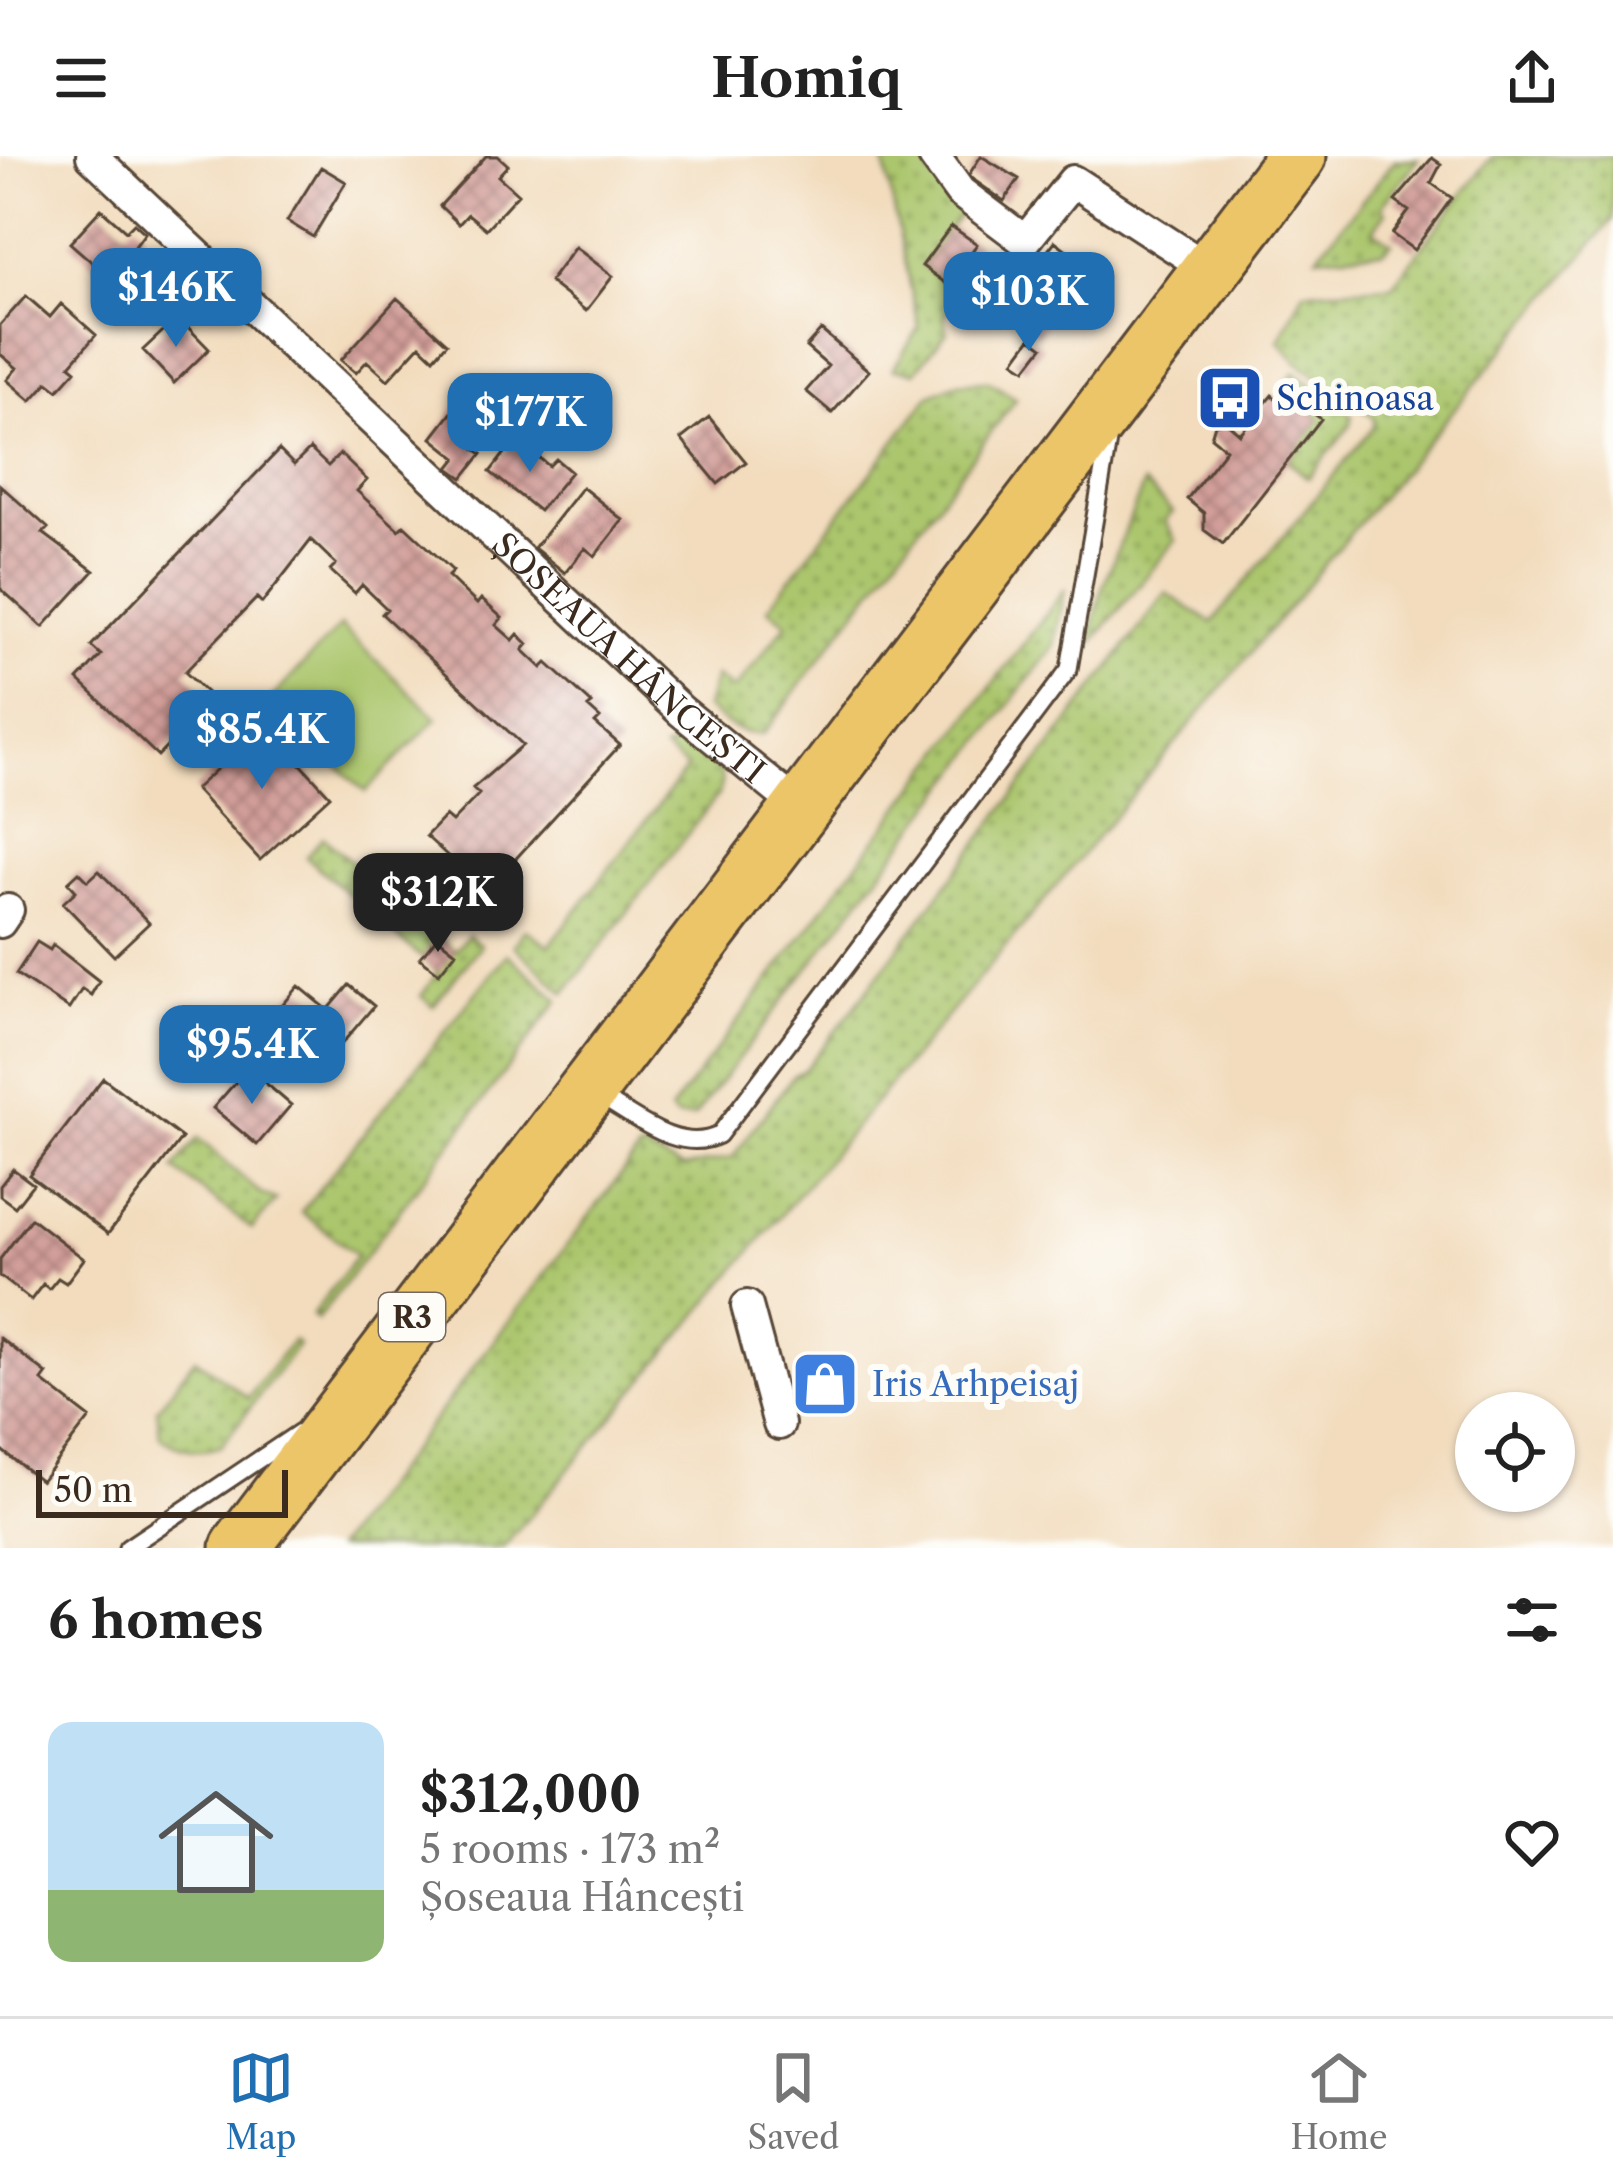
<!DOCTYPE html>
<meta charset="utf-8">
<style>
body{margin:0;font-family:"Libre Caslon Text",serif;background:#f6f6f6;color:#222;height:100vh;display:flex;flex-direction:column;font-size:45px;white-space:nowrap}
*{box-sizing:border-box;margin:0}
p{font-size:39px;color:#767676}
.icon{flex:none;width:66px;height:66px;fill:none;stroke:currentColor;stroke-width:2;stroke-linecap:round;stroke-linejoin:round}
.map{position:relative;height:1392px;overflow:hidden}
.side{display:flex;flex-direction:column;background:#fff;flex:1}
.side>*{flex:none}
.buttons{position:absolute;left:1455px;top:1236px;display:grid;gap:24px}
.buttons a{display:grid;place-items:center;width:120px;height:120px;border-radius:50%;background:#fff;box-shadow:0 3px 9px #0004;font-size:60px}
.scale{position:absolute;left:36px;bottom:30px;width:252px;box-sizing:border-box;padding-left:12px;border:6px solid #3b2a1e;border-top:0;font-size:33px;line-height:42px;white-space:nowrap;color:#3b2a1e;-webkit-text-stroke:9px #fdfcf7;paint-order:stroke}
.price{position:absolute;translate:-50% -102px;padding:0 27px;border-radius:24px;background:#1f6fb2;color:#fff;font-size:39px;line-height:78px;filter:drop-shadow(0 3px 6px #0008)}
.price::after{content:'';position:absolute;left:50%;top:72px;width:36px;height:27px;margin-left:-18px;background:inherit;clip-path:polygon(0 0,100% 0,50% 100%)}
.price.on{background:#222;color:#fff}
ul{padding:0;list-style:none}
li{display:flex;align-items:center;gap:36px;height:300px;padding:0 48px}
li span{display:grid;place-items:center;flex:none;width:336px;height:240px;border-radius:24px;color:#555}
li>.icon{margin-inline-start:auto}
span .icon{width:144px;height:144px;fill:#fffc;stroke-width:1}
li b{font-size:51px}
h2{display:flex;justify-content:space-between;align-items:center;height:144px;padding:0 48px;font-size:51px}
header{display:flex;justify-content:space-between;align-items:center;height:156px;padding:0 48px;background:#fff;font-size:54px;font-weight:700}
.tab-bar{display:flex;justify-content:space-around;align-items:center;height:168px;border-top:3px solid #e0e0e0;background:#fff;font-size:33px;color:#767676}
.tab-bar a{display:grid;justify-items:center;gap:6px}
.tab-bar .on{color:#1f6fb2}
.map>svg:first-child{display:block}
.park{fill:#abc66d;stroke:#737846;stroke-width:3}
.garden{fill:url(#garden-dots);stroke:#737846;stroke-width:3}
.building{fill:url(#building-cross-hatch)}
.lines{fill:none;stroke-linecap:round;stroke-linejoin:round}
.lane-casing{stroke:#564536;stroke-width:21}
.street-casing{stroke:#564536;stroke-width:36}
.highway-casing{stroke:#564536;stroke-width:63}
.lane{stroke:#fff;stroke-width:15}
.street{stroke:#fff;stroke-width:30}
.highway{stroke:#edc569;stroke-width:57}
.labels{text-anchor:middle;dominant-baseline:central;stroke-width:12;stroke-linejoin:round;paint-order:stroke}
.shield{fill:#fdfcf7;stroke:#75695f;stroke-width:3}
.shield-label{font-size:30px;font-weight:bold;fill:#3b2a1e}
.transit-label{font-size:33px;fill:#164399;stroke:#fdfcf7;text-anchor:start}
.street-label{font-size:33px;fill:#3b2a1e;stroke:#fdfcf7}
.shop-label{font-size:33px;fill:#366cbe;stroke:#fdfcf7;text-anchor:start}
</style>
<header><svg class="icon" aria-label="menu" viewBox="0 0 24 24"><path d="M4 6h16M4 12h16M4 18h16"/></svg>Homiq<svg class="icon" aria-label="share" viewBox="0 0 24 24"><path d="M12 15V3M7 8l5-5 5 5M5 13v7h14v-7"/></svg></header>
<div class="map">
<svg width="1613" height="1392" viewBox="0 0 1613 1392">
<defs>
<pattern id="garden-dots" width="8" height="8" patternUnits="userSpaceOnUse" patternTransform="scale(3)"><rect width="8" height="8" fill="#abc66d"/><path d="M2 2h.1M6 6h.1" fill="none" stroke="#8ca159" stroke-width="1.8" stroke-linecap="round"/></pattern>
<pattern id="building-cross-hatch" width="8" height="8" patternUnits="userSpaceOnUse" patternTransform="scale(3)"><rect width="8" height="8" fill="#d29e9a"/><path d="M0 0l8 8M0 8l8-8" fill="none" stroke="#ac817d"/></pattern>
</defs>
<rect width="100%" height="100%" fill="#fdfcf7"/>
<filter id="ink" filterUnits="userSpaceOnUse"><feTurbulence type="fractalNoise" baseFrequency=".00833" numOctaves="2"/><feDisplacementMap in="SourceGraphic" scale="24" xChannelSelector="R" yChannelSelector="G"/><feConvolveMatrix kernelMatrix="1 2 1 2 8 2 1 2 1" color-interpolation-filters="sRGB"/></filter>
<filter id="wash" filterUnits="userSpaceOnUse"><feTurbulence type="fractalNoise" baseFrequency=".004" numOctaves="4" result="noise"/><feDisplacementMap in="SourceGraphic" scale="48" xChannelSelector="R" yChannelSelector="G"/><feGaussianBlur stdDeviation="2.7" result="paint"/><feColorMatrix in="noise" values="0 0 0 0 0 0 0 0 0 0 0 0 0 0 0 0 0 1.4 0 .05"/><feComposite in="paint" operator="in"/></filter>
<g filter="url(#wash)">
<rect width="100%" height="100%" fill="#f2dcbd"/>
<path class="park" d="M340,470L437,562L365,636L270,544Z"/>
<path class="garden" d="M883,0H919L961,57L922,110L959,137L944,161L947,176L915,216L893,213L919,171Z
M1492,0H1613V63L503,1392H336L638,996L644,993L683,1012L732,1002L793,920L804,914L850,857L1166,437L1212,467L1374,270V262L1297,206L1279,185L1304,135L1392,130Z
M1418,3L1381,51L1386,56L1373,74L1392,87L1383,95L1317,100L1395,4Z
M1295,216L1352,260L1351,269L1308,322L1288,305L1320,263L1285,229Z
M988,225L1016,243L764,577C739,581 724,567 706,552L715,520L734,534L787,467L768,452L930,239L957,227Z
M1144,328L1173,356L1165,365L1176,384L1087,493L1102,433Z
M1065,433L1054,490L694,961H676L670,955Z
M687,583C713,590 726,610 720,636L565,837L513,789L525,773L549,790L687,612L664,594Z
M323,681L455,795L468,779L481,789L433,850L421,840L438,816L306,701Z
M507,798L559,844L317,1164L312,1159L357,1099L301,1056Z
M198,982L261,1038L276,1044L252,1073L174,1013Z
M293,1184L298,1189L221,1290C198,1298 180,1295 160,1280L157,1253L195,1202L248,1242Z"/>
<g id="blocks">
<path class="building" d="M486,0H498L508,9L498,20L518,38L486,73L468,58L459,68L440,50Z
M981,0L1019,23L1004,45L968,20Z
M1432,2L1441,8L1431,27L1452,42L1414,94L1392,78L1409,55L1395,45Z
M321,11L346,26L313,81L287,65Z
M101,53L126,75L134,67L145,77L111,123L70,87Z
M951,70L977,88L948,129L922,110Z
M1055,85L1089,111L1038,179L1003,154Z
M575,91L613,120L586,155L549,126Z
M26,140L50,161L61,148L96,179L70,209L76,214L58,234L48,226L31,245L7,224L17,212L0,198V169Z
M397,142L447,187L434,202L420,189L388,224L367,205L356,217L341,204Z
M178,161L209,193L174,227L143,194Z
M821,174L869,215L832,257L806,235L828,210L806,191Z
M1031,182L1043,191L1026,213L1014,205Z
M1272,239L1289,253L1301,248L1321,263L1223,388L1204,374V357L1187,343L1226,293L1211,281L1215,268L1225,265L1240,278Z
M463,242L478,253L487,242L504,255L475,293L482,298L463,322L449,312L457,302L432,282Z
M709,261L746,306L718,328L681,283Z
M516,283L549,310L556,303L571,316L539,355L490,316Z
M310,293L328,310L340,298L367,324L357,335L399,374L404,369L453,415L448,420L477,448L481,443L502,462L496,469L513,484L518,478L528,488L523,494L542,512L547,507L592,548L588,551L600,562L595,567L620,589L486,735L426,680L445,660L452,666L479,638L473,632L523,589L382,458L387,453L362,429L355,437L330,414L336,408L311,384L262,447L257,442L185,516L213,543L158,600L78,524L101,499L91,490L279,294L294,309Z
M0,329L48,372L43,377L94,415L43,471L0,432Z
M582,331L623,364L595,400L585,392L565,417L534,392Z
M265,569L330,640L260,704L195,633Z
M99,715L149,767L114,800L63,747L76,735L68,726L79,716L88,725Z
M437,781L456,796L439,817L420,802Z
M37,786L50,794L53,789L99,825L91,839L82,833L69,853L16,818Z
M349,829L374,850L328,904L274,859L299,830L328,854Z
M248,912L291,949L257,989L213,952Z
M103,922L182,982L108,1078L29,1019Z
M13,1013L33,1028L15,1051L0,1040V1030Z
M31,1062L84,1103L66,1127L58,1122L49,1133L43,1128L31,1144L0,1120V1103Z
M0,1182L47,1218L42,1225L90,1262L41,1325L0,1293Z"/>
</g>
</g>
<g filter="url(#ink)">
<use href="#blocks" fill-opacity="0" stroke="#564536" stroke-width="3"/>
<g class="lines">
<defs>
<path id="lane" d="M599,940C635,960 678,999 719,979L1069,513L1109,279
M127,1392L300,1276"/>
<g id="street">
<path id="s1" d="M92,0L681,555L803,654"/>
<path d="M934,0L960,36L1025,85L1073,25L1210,114"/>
<path d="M0,766L8,754"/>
<path d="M747,1150L779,1268"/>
</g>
<path id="highway" d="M240,1392L1297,0"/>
</defs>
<use href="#lane" class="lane-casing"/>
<use href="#street" class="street-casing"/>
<use href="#highway" class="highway-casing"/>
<use href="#lane" class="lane"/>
<use href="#street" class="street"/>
<use href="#highway" class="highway"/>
</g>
</g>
<defs>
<symbol id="bus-square" viewBox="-11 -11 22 22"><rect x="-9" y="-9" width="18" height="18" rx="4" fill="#1a4fb4" stroke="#fdfcf7"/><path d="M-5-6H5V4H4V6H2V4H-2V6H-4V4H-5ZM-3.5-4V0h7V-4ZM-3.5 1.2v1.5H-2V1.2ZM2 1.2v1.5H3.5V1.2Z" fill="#fff"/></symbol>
<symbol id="shop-square" viewBox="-11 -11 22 22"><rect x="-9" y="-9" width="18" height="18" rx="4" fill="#3f7fe0" stroke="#fdfcf7"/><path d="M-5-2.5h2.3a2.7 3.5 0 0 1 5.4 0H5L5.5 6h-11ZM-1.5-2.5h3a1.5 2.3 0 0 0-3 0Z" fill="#fff"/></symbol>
</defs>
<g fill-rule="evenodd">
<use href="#bus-square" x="1192" y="204" width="76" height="76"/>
<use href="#shop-square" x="787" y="1190" width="76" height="76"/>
</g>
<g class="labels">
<rect class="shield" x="379" y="1137" width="66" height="48" rx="9"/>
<g class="shield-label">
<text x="412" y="1161">R3</text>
</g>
<g class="transit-label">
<text x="1276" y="242">Schinoasa</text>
</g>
<g class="street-label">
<text stroke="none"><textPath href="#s1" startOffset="735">ȘOSEAUA HÂNCEȘTI</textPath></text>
</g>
<g class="shop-label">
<text x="872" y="1228">Iris Arhpeisaj</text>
</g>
</g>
</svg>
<div class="buttons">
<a><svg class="icon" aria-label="locate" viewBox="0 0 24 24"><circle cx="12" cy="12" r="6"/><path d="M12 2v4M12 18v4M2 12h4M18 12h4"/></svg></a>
</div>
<div class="scale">50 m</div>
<b class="price" style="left:176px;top:194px">$146K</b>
<b class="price" style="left:1029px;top:198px">$103K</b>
<b class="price" style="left:530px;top:319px">$177K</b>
<b class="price" style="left:262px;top:636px">$85.4K</b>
<b class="price on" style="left:438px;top:799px">$312K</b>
<b class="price" style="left:252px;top:951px">$95.4K</b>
</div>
<section class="side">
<h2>6 homes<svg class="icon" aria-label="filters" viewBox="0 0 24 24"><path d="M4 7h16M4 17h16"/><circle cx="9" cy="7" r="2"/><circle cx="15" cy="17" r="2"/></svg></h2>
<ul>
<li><span style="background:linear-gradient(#bfe0f5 70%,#8fb573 0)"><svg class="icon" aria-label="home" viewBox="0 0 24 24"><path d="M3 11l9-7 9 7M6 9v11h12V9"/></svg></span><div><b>$312,000</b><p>5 rooms · 173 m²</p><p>Șoseaua Hâncești</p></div><svg class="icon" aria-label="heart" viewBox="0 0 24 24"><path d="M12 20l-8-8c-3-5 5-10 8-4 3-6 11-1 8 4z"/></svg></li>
</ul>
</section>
<nav class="tab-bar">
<a class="on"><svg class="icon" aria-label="map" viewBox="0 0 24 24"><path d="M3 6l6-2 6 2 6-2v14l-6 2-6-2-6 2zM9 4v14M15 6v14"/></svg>Map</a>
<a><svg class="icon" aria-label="saved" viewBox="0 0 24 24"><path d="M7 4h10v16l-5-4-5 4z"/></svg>Saved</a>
<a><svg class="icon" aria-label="home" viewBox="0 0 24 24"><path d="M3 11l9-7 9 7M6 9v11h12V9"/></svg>Home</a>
</nav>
